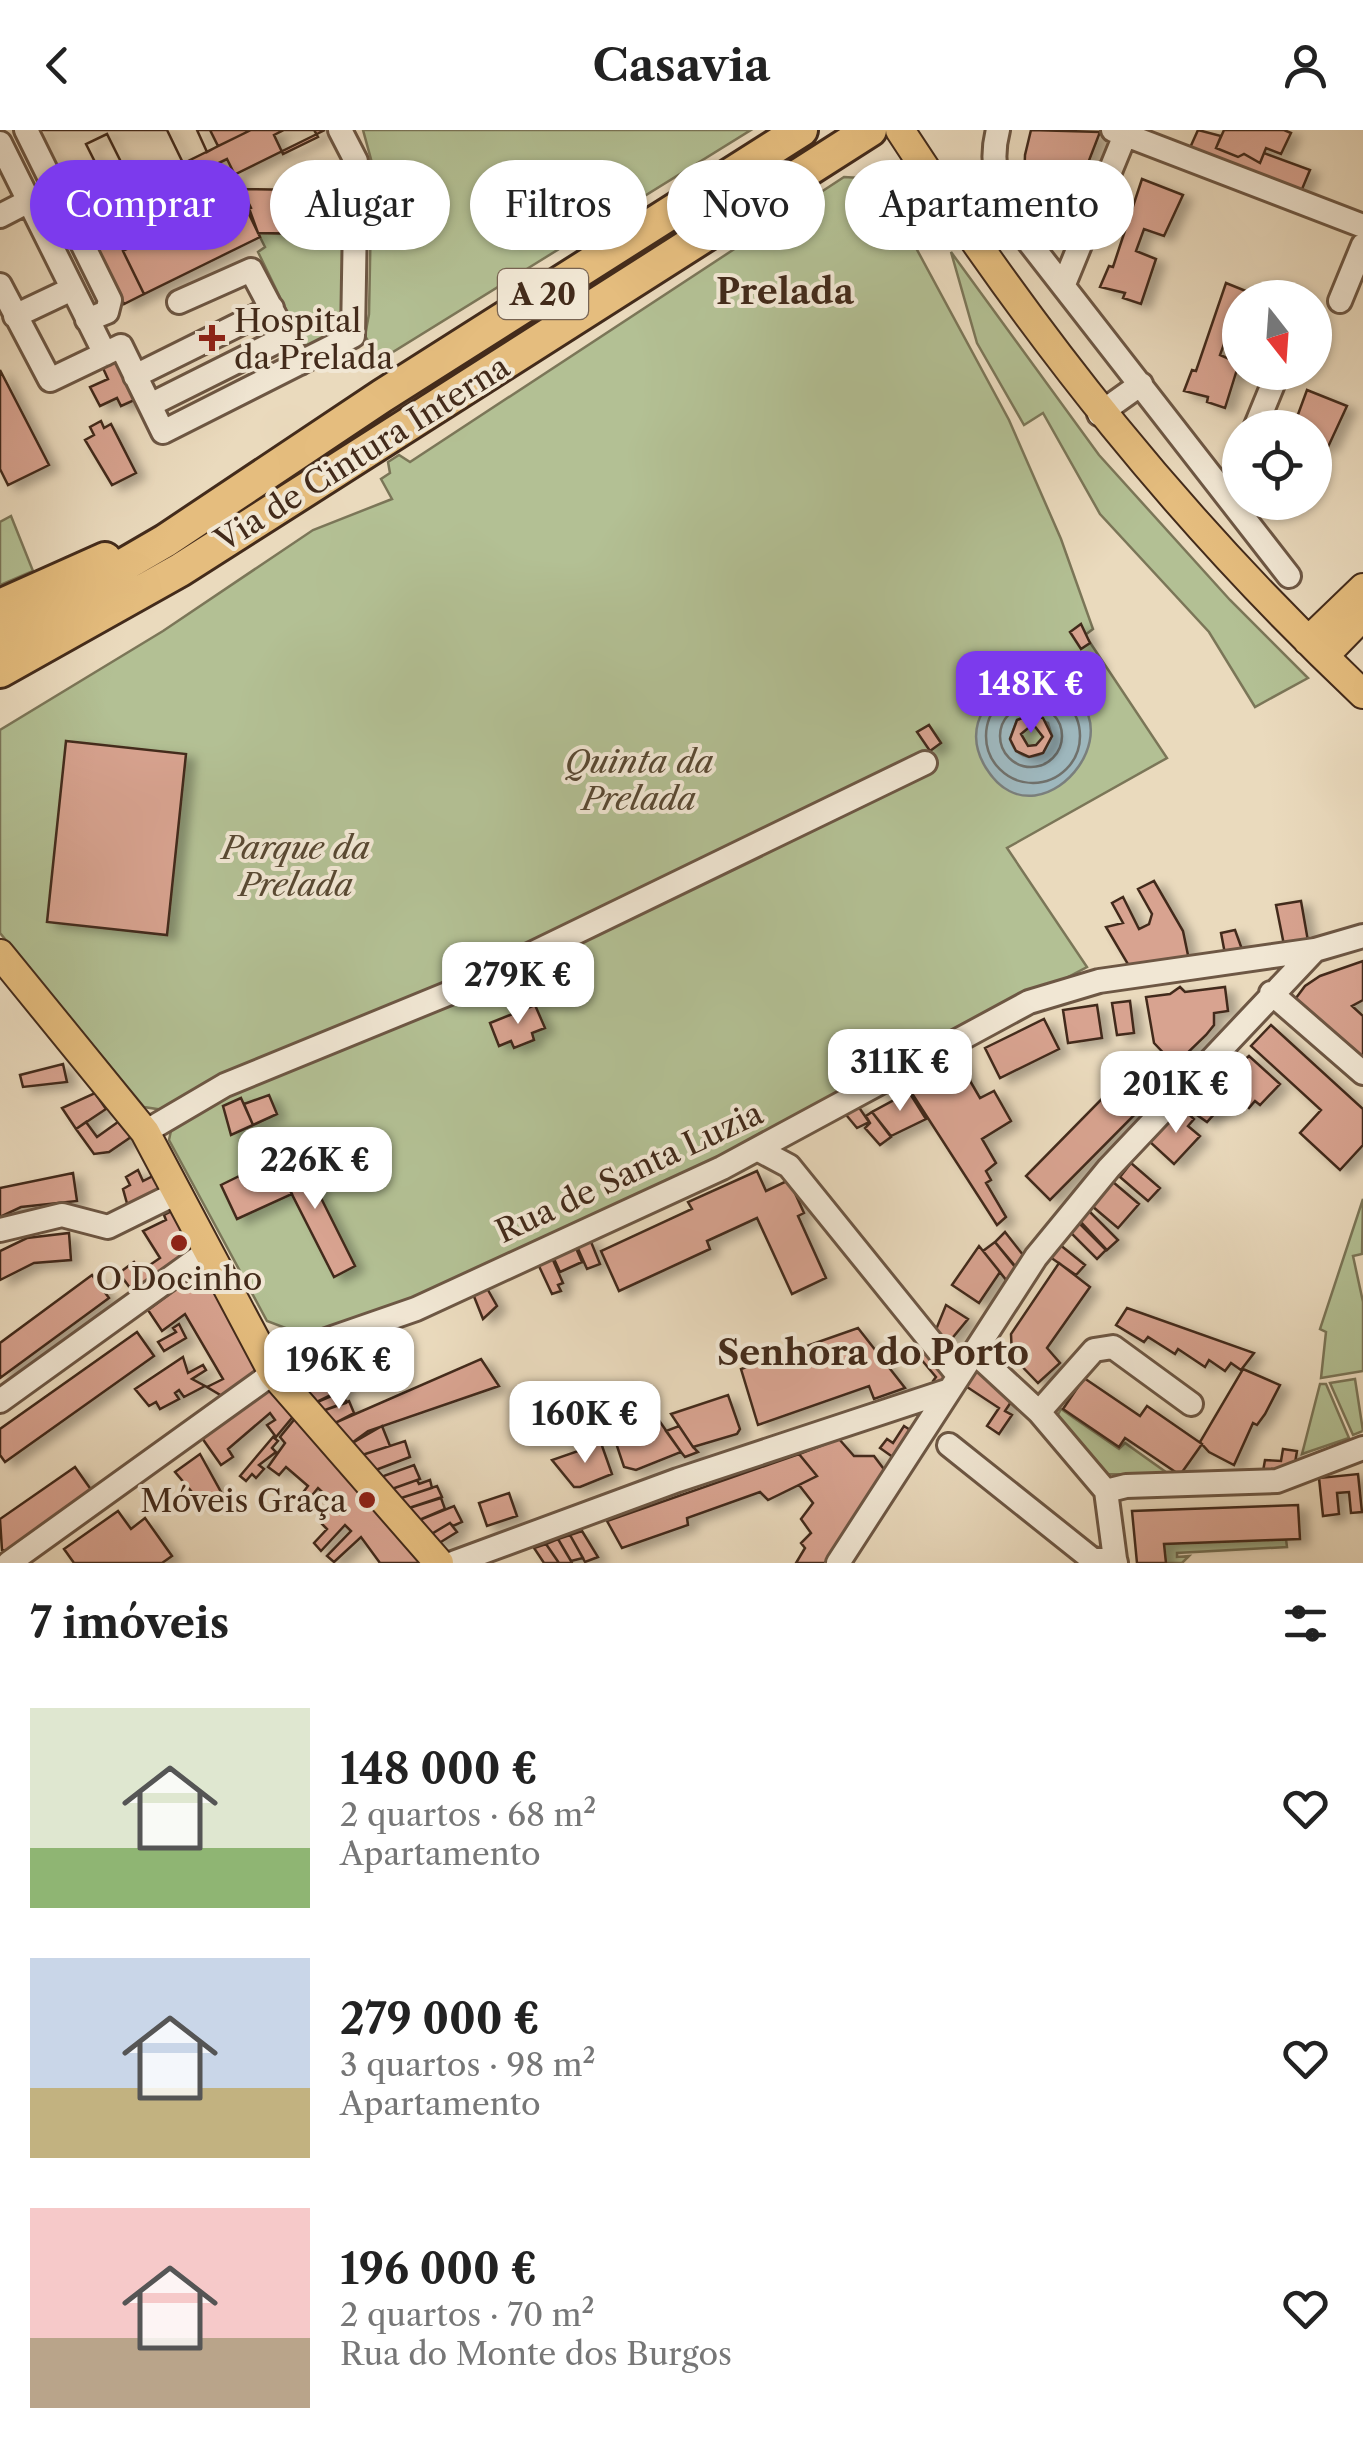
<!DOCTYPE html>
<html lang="pt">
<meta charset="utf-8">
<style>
body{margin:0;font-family:"Libre Caslon Text",serif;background:#f6f6f6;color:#222;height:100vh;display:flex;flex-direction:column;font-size:38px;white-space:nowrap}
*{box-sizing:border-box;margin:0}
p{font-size:32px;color:#767676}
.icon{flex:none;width:55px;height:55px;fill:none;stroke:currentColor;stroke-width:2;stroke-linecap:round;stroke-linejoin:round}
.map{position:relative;height:1433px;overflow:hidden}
.drawer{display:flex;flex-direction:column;background:#fff;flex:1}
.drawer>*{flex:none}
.guide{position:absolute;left:30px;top:30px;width:1305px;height:90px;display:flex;gap:20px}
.needle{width:65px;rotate:163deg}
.tools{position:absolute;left:1222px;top:150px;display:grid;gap:20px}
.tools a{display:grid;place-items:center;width:110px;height:110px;border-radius:50%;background:#fff;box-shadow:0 2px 8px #0004;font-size:50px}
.price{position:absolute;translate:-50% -85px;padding:0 22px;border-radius:20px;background:#fff;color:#222;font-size:32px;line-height:65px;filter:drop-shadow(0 2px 5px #0008)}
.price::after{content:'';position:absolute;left:50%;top:60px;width:30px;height:22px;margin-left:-15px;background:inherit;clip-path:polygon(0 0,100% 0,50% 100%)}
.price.current{background:#7c3aed;color:#fff}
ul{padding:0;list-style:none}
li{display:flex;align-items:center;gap:30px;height:250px;padding:0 30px}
li span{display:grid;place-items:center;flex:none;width:280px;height:200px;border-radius:0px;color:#555}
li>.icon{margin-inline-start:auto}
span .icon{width:120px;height:120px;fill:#fffc;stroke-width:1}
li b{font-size:42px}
h2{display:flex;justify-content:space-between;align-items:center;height:120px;padding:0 30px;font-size:42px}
.chip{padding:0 35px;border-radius:45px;background:#fff;box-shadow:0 2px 8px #0004;font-size:35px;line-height:90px}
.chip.current{background:#7c3aed;color:#fff}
header{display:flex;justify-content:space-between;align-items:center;height:130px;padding:0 30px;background:#fff;font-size:45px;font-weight:800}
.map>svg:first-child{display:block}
.green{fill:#b3c094;stroke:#7b7658;stroke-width:2.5}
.water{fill:#9eb7bd;stroke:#7a7f7c;stroke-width:2.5;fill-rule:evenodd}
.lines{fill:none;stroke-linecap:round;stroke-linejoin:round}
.shore{stroke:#70716c;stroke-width:2.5}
.building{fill:#d8a390;stroke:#432b1b;stroke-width:2.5;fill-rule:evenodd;filter:url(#shadow)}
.minor-casing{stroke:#6d5744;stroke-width:28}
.major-casing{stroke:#432b1b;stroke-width:32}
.highway-casing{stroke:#432b1b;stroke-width:38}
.minor{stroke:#f1e7d4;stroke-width:22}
.major{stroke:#e5bd7e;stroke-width:28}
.highway{stroke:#e5bd7e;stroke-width:32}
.poi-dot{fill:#8f2418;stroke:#f1e7d4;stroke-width:4}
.labels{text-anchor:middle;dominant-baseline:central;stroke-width:8;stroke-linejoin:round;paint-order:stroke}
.shield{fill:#f1e7d4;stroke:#776352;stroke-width:2.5}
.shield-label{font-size:30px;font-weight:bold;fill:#432b1b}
.poi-label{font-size:32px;fill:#432b1b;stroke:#f1e7d4;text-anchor:start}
.street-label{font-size:32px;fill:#432b1b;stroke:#f1e7d4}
.park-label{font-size:32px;font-style:italic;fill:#594933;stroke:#f1e7d4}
.neighbourhood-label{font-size:35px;font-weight:bold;fill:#432b1b;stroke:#f1e7d4}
</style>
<header><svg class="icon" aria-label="back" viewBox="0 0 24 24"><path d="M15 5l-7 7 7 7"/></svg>Casavia<svg class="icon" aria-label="person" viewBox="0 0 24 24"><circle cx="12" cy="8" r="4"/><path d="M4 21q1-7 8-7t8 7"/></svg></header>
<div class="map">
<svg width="1363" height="1433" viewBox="0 0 1363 1433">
<defs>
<filter id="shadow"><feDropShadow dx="9" dy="5" stdDeviation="5" flood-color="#0004"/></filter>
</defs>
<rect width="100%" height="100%" fill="#eadabd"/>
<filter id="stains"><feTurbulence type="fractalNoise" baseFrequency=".002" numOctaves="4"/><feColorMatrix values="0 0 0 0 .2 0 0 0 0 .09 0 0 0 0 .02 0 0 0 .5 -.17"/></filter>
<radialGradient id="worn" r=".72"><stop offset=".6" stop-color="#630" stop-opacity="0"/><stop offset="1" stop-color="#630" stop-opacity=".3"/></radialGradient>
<path class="green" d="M363,0H751L380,230L365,206L369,184L372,33Z
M844,47L861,48L902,92L1009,290L1061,409L1093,499L1085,505L1167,628L1007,718L1087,837L768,1005L534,1116L317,1210L267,1191L169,1010L172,996L163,980L144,977L0,803V600L163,501L313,400L392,369L381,349L390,343L388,332L399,325L410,332Z
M299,60L345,64L341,199L306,221L258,122L265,117L258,103L313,104L314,79L299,78Z
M951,122L1099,325L1230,470L1308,548L1255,577L1209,502L1100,384L1043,283L1024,295L977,213Z
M11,386L33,441L0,455V392Z
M1363,1069L1362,1124L1353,1126L1363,1172V1241L1321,1248L1326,1202L1320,1199Z
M1355,1249L1363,1301L1353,1305L1330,1253Z
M1320,1254H1326L1349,1308L1302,1324Z
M1061,1279L1119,1319L1125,1313L1170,1345L1105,1344L1055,1290Z
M1267,1404L1268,1410L1286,1409L1287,1417L1177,1423V1427L1189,1426L1182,1433H1165L1162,1410Z"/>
<path class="water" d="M1035,549C1161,573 1042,728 986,638C959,595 991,555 1035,549ZM1030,585L1048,593L1052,606L1043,623C1028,631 1015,625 1010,609L1017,590Z"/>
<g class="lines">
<path class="shore" d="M986 606a47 47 0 1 1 94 0a47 47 0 1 1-94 0Z
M1000 606a31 31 0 1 1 62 0a31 31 0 1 1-62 0Z"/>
</g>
<path class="building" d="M37,0H167L183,33L134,58L107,4L86,14L113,68L80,85Z
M37,0H167L183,33L134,58L107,4L86,14L113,68L80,85Z
M197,0H210L218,16L207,22Z
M197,0H210L218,16L207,22Z
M210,0H251L218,16Z
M251,0H325L122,100L107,71Z
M284,0H314L318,7L283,24L274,5Z
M1031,0L1100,2L1063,98L1023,84L1025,25Z
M1198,0L1221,6L1216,18L1238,27L1244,24L1260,33L1264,23L1310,40L1300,64L1189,20Z
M1224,0H1284L1291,3L1281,24L1266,18L1260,33L1244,24L1238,27L1216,18Z
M227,29L251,78L224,91L200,42Z
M1142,49L1183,65L1164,106L1144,99L1136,121L1156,129L1141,174L1123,168L1125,163L1100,157L1109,136L1113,137Z
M242,59L299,60V78H314V104L258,103Z
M155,65L164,85L130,101L120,82Z
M107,71L122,100L128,98L136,114L123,121L144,164L124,174L80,85Z
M216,75L224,91L247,80L260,107L144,164L123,121Z
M1226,153L1263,168H1240V207L1228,203L1220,225L1239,233L1225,278L1207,272L1208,267L1184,261L1192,240L1196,241Z
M120,228L139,268L121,276L117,268L100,276L90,257L108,249L102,236Z
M0,240L49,335L8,355L0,339Z
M1307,260L1347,276L1328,317L1315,312V298H1293Z
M101,291L104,298L111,294L136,343L112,355L85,310L94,305L90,297Z
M1081,494L1090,513L1081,519L1070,502Z
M1030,585L1043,588L1052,606L1043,623L1029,627L1016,621L1010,609L1017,590ZM1033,594L1043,607L1036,615L1028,616L1021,604Z
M929,595L941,613L930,621L917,602Z
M66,611L186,624L167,805L47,792Z
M1154,751L1183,801L1189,830L1129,836L1106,797L1123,793L1112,773L1123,767L1139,799L1149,794L1152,784L1138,759Z
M1301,771L1308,811L1284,815L1276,775Z
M1235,800L1243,822L1225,824L1221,803Z
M1363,831V870L1352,876L1363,886V936L1293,872L1305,856L1320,846Z
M1180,857L1185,862L1225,857L1228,881L1214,883V895L1206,905L1175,935L1154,913L1146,867L1170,864Z
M1130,871L1134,903L1117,905L1112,873Z
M535,875L545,898L532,903L534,910L514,918L511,911L499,916L490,893Z
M1097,875L1102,908L1068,913L1063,880Z
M1044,889L1059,919L1000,948L985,918Z
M1271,895L1363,979V1015L1340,1040L1300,1003L1321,980L1251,916Z
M955,925L980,968L994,961L1011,991L982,1009L996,1033L986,1041L991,1050L986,1053L1006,1087L997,1095L904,951Z
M1249,926L1280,954L1260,975L1255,971L1249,978L1220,951Z
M1140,930L1165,954L1050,1070L1026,1046Z
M63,934L67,952L23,957L20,945Z
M1207,956L1225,972L1207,992L1187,978Z
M909,962L926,989L891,1006L872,982Z
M95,963L106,979L76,999L62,978Z
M269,965L277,984L253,995L244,974Z
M241,968L253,995L231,1005L223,976Z
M856,973L869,992L857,998L842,980Z
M1181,977L1194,989L1188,996L1200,1006L1174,1034L1150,1012Z
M872,982L891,1007L880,1015L865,998L870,993L866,986Z
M86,992L97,1007L118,992L131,1007L109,1022L94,1024L76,999Z
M296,1018L355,1136L334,1147L274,1029Z
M274,1029L292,1064L237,1089L221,1055Z
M1131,1033L1160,1058L1148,1071L1120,1047Z
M138,1040L143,1051L155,1045L162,1060L128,1077L123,1059L130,1055L126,1047Z
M757,1041L766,1061L789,1050L804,1083L798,1086L826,1148L792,1164L757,1088L707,1111L710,1119L619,1161L601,1121L692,1079L688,1072Z
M73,1043L77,1071L21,1077L0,1087V1058Z
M1113,1052L1139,1074L1118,1098L1092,1076Z
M174,1080L190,1119L133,1162L119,1143L134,1132L141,1141L160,1128L143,1101L166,1090L164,1085Z
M1089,1081L1118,1110L1107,1120L1080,1091Z
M1078,1092L1106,1120L1097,1129L1070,1102Z
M1005,1102L1027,1130L1019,1142L995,1112Z
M69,1103L71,1130L34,1133L0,1150V1121L27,1108Z
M589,1107L600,1134L587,1139L576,1114Z
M572,1109L582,1132L560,1142L550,1120Z
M995,1112L1016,1137L1007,1151L983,1121Z
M1059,1114L1085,1135L1076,1145L1050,1127Z
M979,1116L1000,1142L979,1173L952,1155Z
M549,1121L563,1153L558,1155L561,1161L552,1164L538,1134Z
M1059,1133L1090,1157L1047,1218L1060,1233L1038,1253L1012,1226L1011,1204Z
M92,1145L109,1168L0,1248V1213Z
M195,1145L208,1150L261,1238L222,1266L207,1257L223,1249L185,1184L162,1201L148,1180Z
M484,1153L497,1176L483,1189L471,1159Z
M946,1175L968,1189L949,1212L935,1202Z
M1127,1178L1254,1223L1241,1240L1231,1233L1225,1241L1209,1230L1205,1237L1178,1219L1175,1224L1148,1207L1144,1212L1116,1195Z
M179,1194L186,1208L164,1221L158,1212L176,1202L173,1198Z
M858,1198L905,1258L874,1269L869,1256L758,1295L741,1239Z
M137,1202L154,1226L5,1332L0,1325V1299Z
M931,1219L952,1243L938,1259L933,1251L936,1247L920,1228Z
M320,1221L332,1240L302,1262L281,1235Z
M183,1227L188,1243L203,1235L206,1240L192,1249L205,1256L184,1267L179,1260L175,1263L179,1269L160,1279L156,1272L149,1276L135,1259Z
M481,1229L499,1256L368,1301L349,1315L330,1295Z
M975,1239L1015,1266L1005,1281L1012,1285L999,1304L987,1296L999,1278L964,1255Z
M1243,1239L1280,1255L1265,1284L1257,1295L1253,1293L1234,1335L1209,1322L1200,1312Z
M332,1240L345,1258L312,1274L302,1262Z
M1084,1248L1140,1286L1147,1276L1202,1314L1180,1345L1125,1308L1119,1317L1063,1279Z
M267,1260H273L296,1283L276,1307L267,1295L275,1290L270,1283L228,1319L233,1327L221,1335L202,1308Z
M343,1261L346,1273L322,1281L315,1273Z
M728,1265L740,1299L737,1304L693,1317L671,1284Z
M349,1271L354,1283L333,1294L322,1281Z
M298,1285L426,1433H380L361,1407L334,1432L327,1426L351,1401L345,1395L321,1421L314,1413L327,1399L319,1391L333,1372L318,1358L305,1374L298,1369L308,1356L286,1337L279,1345L268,1337L285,1313L280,1307Z
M658,1289L681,1322L636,1340L624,1337L613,1304Z
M382,1296L390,1316L359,1326L349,1315Z
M679,1296L693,1317L698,1322L685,1327L681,1322L666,1301Z
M904,1296L915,1303L897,1330L880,1318L887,1309L893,1313Z
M273,1307L278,1311L272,1318L276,1322L259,1335L264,1339L256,1348L252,1344L246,1351L240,1346Z
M839,1309L854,1326H874L889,1346L877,1351L825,1433H796L805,1418L801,1413L811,1403L801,1389L813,1373L799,1355L817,1346L799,1324Z
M405,1311L410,1327L373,1341L359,1326Z
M601,1313L612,1344L580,1357H574L552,1330Z
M1283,1319L1297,1321L1293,1345L1262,1347L1265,1330L1281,1331Z
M200,1324L221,1362L203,1375L175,1342Z
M799,1324L817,1346L768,1370L760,1362L687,1388L688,1395L622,1418L607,1391Z
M414,1335L420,1349L389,1360L378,1348Z
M75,1337L92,1361L10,1421L2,1420L0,1389Z
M1358,1344L1362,1382L1351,1383L1349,1362L1337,1363L1339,1384L1323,1386L1319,1348Z
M417,1350L419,1354L430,1350L432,1358L398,1369L389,1360Z
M437,1356L442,1367L406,1379L398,1369Z
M509,1363L517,1386L487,1396L479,1373Z
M441,1368L445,1379L417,1391L406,1379Z
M1298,1375L1300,1409L1164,1414L1166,1433H1137L1132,1381Z
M454,1376L462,1392L453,1396L450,1393L428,1406L417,1391Z
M118,1381L131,1399L145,1388L172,1426L162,1433H74L64,1419Z
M450,1393L457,1402L436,1415L428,1406Z
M582,1401L598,1427L585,1432L570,1405Z
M570,1405L583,1428L571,1431L558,1409Z
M558,1409L571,1431L572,1433H559L546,1414Z
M546,1414L559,1433H544L534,1418Z"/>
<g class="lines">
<defs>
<path id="minor" d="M26,0L110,170L107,182L87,190
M998,0C988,37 1000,66 1018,98L1289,446
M1113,0L1363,96
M0,13L105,224
M0,86L29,71
M1064,154L1125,5
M0,155L50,250L121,216L163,302L353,206L356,31L340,0
M1340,171L1363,115
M179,172L251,140L300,233
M15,186L72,159
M135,246L272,178
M150,275L286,207
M1099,284L1141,254
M1255,298L1278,242
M1227,363L1240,332
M1271,863L1363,943
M145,1002L225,955L457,860L925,633
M759,1020L789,1036L958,1245
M0,1100L62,1085L108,1097L179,1062
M974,1222L1039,1282L1106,1361L1115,1429
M265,1225L318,1213L416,1179L722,1038L1029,872L1099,851L1315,820L1363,806
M0,1271L208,1121
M1039,1282L1094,1220L1113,1217L1191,1274
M949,1315L1093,1430L1115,1429L1116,1433
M1106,1361L1126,1356L1277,1351L1363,1318
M9,1433L273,1243
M453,1433L678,1350L947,1261
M838,1433L1036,1127L1109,1038L1315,820"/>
<path id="major" d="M900,0C1038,212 1179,390 1363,564
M1308,511L1363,458
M1324,526L1363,486
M0,824L145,1002L273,1243L439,1433"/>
<path id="highway" d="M0,476L105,429
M0,507L165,411L382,266L801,0
M0,541L180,440L870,0"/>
</defs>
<use href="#minor" class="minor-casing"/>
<use href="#major" class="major-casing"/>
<use href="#highway" class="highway-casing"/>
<use href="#minor" class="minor"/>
<use href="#major" class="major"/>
<use href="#highway" class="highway"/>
</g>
<g class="poi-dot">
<path d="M207 193h10v10h10v10h-10v10h-10v-10h-10v-10h10z"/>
<circle cx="179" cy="1113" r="10"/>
<circle cx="367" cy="1370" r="10"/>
</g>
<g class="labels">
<rect class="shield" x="498" y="139" width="90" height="50" rx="8"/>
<g class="shield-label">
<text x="543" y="164">A 20</text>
</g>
<g class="poi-label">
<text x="234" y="190">Hospital<tspan x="234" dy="37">da Prelada</tspan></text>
<text x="179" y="1148" text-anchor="middle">O Docinho</text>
<text x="347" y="1370" text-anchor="end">Móveis Graça</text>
</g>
<g class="street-label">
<text transform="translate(362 323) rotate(-32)">Via de Cintura Interna</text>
<text transform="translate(629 1042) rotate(-25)">Rua de Santa Luzia</text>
</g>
<g class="park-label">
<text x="639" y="631">Quinta da<tspan x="639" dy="37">Prelada</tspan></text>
<text x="296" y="717">Parque da<tspan x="296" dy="37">Prelada</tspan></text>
</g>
<g class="neighbourhood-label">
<text x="785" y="161">Prelada</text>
<text x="873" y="1222">Senhora do Porto</text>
</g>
</g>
<rect width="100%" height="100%" filter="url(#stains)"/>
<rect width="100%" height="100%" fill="url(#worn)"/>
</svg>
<div class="tools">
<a><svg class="needle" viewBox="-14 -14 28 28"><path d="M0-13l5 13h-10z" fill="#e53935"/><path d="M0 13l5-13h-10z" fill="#767676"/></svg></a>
<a><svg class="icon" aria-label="locate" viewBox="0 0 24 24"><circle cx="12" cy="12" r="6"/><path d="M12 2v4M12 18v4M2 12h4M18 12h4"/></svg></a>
</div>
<b class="price current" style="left:1031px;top:606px">148K €</b>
<b class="price" style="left:518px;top:897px">279K €</b>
<b class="price" style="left:900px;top:984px">311K €</b>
<b class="price" style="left:1176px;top:1006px">201K €</b>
<b class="price" style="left:315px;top:1082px">226K €</b>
<b class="price" style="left:339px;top:1282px">196K €</b>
<b class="price" style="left:585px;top:1336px">160K €</b>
<div class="guide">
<a class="chip current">Comprar</a>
<a class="chip">Alugar</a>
<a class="chip">Filtros</a>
<a class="chip">Novo</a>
<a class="chip">Apartamento</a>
</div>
</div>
<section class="drawer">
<h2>7 imóveis<svg class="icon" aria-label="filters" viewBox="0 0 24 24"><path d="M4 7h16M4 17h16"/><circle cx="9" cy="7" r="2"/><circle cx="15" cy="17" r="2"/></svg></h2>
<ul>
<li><span style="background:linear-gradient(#dfe7d0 70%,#8fb573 0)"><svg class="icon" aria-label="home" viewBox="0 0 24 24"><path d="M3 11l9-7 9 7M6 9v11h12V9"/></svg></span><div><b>148 000 €</b><p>2 quartos · 68 m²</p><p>Apartamento</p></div><svg class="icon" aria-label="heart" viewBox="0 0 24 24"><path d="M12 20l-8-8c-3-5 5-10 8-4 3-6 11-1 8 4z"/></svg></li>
<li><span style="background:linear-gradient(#c9d6e8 65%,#c2b280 0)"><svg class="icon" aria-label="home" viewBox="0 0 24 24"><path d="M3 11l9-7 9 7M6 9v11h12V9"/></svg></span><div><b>279 000 €</b><p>3 quartos · 98 m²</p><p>Apartamento</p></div><svg class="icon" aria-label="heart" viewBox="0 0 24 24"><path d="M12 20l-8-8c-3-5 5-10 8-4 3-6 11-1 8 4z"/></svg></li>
<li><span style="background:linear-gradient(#f6c9c9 65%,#b9a48a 0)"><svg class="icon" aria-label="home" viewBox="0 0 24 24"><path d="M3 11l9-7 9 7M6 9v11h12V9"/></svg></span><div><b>196 000 €</b><p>2 quartos · 70 m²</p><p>Rua do Monte dos Burgos</p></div><svg class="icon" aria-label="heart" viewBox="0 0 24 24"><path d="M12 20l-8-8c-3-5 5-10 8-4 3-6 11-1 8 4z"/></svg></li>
</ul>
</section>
